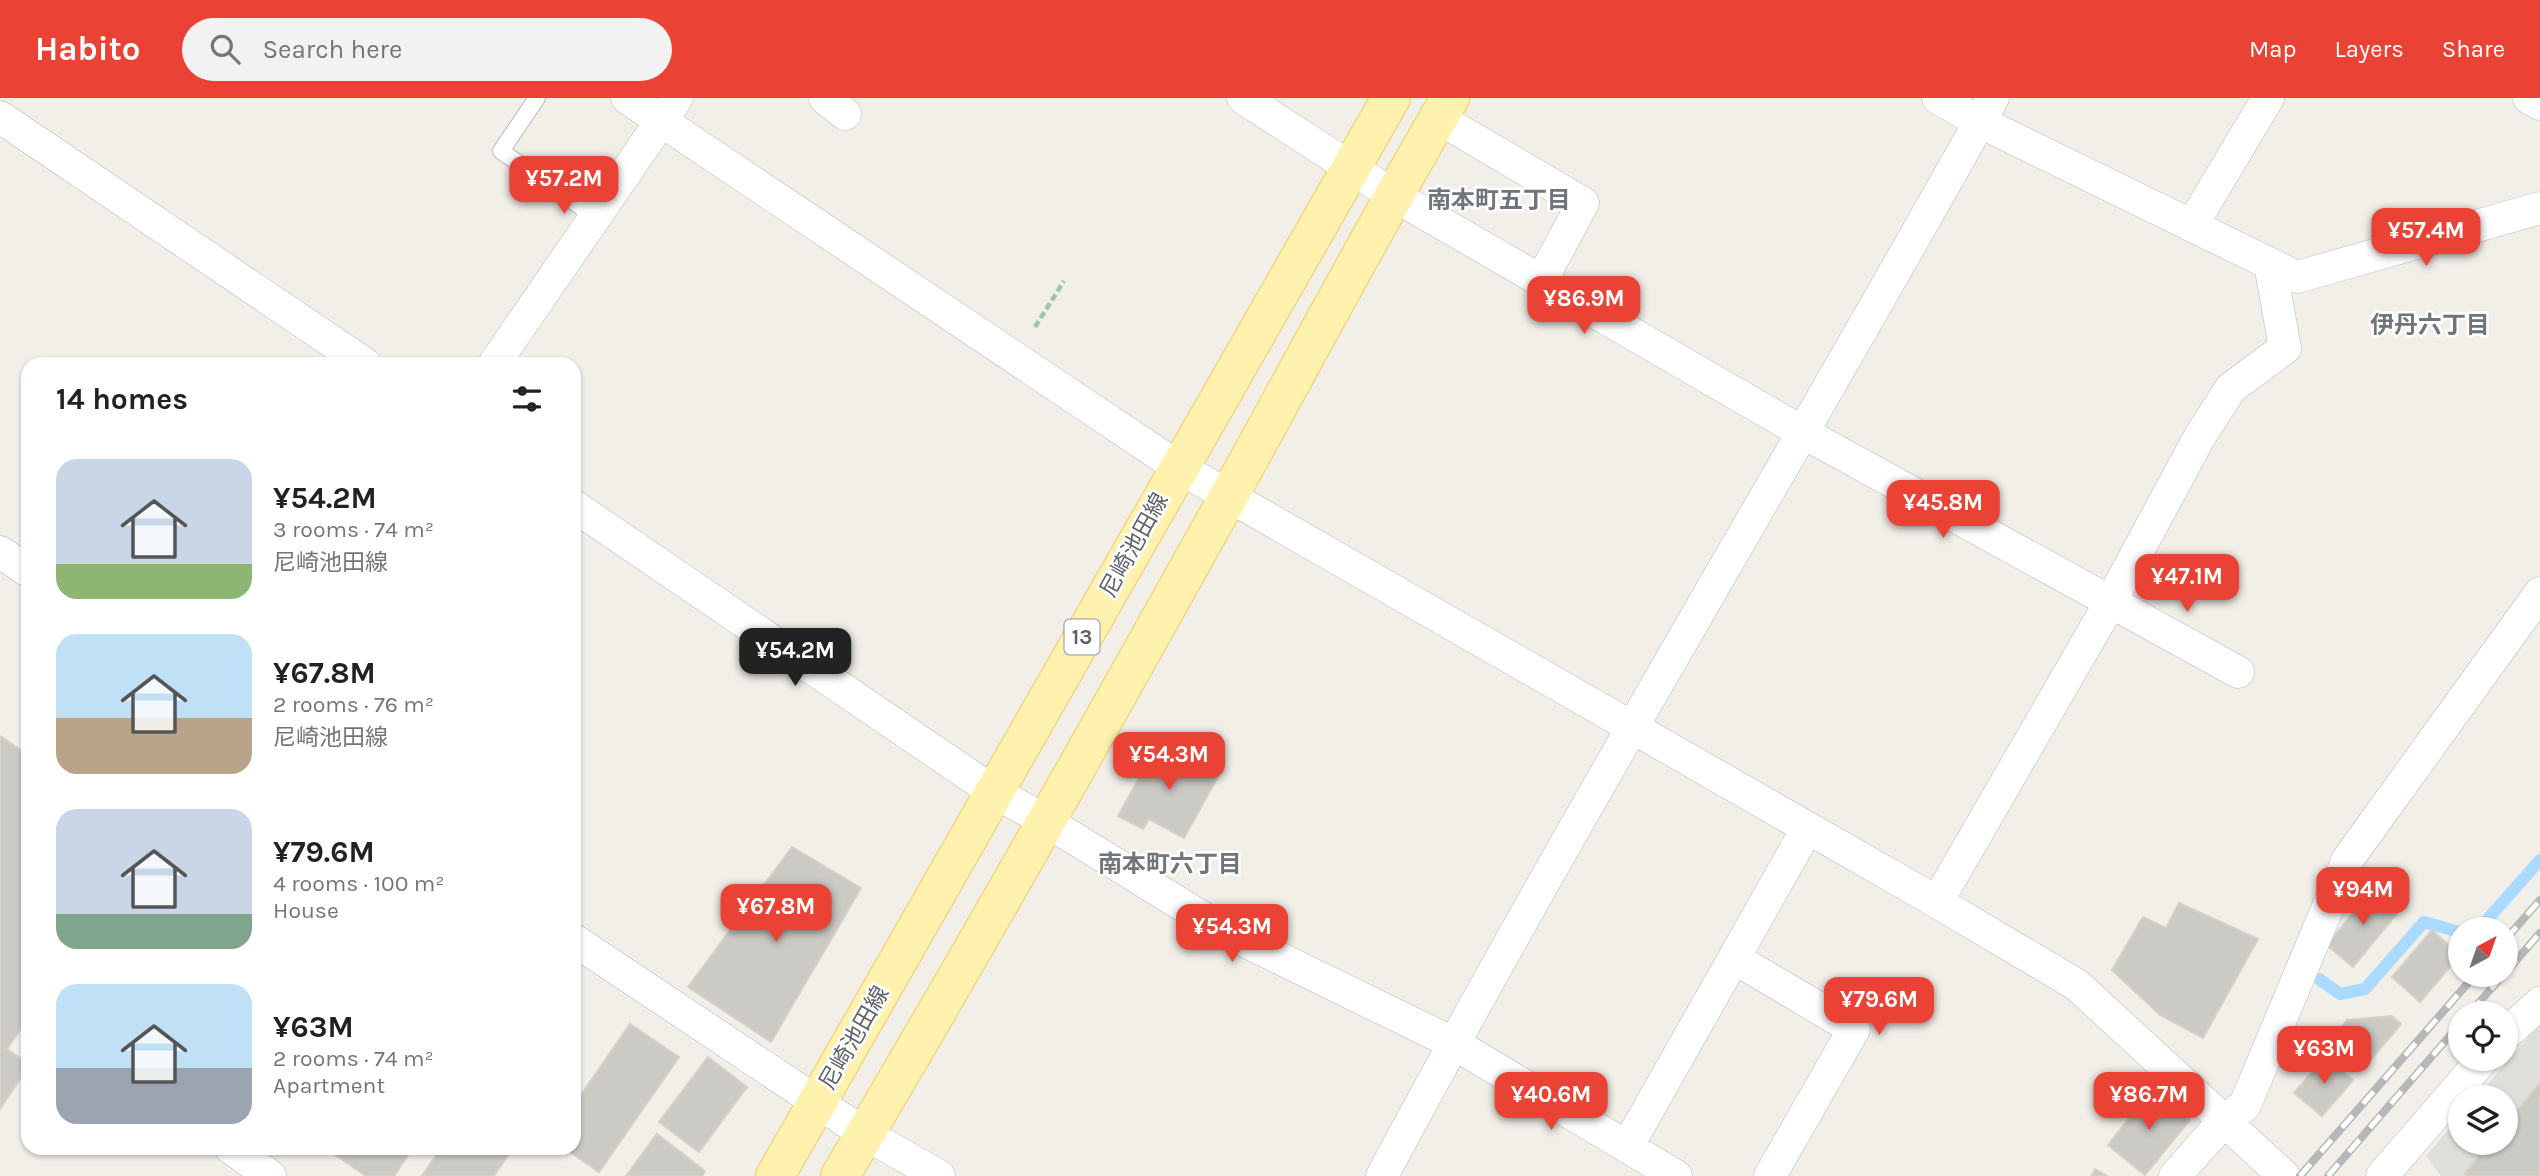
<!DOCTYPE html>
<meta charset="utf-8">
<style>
body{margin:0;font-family:Karla,"Noto Sans JP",sans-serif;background:#f2f2f2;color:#202124;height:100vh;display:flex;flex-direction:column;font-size:26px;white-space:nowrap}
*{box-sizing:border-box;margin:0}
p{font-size:23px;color:#757577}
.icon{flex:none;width:38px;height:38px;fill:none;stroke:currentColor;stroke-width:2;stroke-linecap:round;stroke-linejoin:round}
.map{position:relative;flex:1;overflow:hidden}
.drawer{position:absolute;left:21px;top:259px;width:560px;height:798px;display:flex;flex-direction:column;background:#fff;border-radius:21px;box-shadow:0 2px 5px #0004}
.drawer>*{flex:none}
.needle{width:46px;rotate:40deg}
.tools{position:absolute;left:2448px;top:819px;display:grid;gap:14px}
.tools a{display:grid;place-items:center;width:70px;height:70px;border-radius:50%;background:#fff;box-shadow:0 2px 5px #0004;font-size:35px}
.price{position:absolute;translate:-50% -60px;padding:0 16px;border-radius:14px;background:#ea4335;color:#fff;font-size:23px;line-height:46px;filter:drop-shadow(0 2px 4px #0008)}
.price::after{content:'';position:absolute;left:50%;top:42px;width:21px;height:16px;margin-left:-10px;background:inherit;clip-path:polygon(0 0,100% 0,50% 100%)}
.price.current{background:#222;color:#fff}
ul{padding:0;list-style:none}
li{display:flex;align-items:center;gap:21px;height:175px;padding:0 35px}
li span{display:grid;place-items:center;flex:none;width:196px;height:140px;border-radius:21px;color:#555}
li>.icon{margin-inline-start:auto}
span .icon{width:84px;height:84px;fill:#fffc;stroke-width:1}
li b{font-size:30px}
h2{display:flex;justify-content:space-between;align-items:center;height:84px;padding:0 35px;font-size:30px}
header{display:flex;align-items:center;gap:42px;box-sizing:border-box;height:98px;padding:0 35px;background:#ea4335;color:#fff}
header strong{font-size:33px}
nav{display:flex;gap:38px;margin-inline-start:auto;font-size:24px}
.search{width:490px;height:63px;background:#f2f2f2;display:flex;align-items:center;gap:18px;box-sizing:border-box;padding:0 24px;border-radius:38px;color:#757577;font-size:26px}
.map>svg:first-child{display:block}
.industrial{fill:#e0deda}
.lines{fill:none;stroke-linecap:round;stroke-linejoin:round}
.stream{stroke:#aadaff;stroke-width:12}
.building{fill:#cccac5;stroke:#d6d1c6;stroke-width:2}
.lane-casing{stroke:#b5b8bc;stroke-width:18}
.street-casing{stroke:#b5b8bc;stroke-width:33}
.primary-casing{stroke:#f2c960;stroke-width:40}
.path{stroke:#9cc7a9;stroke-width:4.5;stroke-dasharray:7 3.5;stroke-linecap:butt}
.lane{stroke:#fff;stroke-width:16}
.street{stroke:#fff;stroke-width:32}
.primary{stroke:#fff2af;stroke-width:38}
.rail-casing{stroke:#b6b7b8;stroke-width:8}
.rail{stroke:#fff;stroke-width:5;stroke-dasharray:16;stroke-linecap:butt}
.labels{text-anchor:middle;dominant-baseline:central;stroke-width:5;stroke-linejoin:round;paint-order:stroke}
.shield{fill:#fff;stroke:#8f9295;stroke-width:2}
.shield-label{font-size:21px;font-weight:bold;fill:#5f6368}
.street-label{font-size:23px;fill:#5f6368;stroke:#fff}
.neighbourhood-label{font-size:24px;font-weight:bold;fill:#70757a;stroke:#fff}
</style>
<header>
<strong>Habito</strong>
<div class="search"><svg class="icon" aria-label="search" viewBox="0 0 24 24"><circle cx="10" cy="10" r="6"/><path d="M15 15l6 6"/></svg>Search here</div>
<nav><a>Map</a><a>Layers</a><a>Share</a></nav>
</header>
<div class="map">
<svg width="2540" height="1078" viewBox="0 0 2540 1078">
<rect width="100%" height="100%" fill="#f1efe8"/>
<path class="industrial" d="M2540,925V1078H2441L2426,1058L2460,1018V1045H2506V999H2477Z"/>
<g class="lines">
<path class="stream" d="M2479,831L2540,762
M2319,881L2340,896L2365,891L2424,824L2460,834"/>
</g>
<path class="building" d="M0,638L28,657V920L7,951L28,966V969L0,1011Z
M1159,644L1219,677L1184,740L1149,721L1143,731L1118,718Z
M792,749L861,790L771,944L688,889Z
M2373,790L2400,812L2353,869L2327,847Z
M2179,805L2258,841L2203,940L2160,917L2112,872L2143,819L2166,830Z
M2432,832L2460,857L2420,904L2392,879Z
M2392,918L2401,926L2363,971L2341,952L2344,948L2334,939L2347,922Z
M630,926L679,959L599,1074L564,1050H574V1007Z
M708,959L747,989L699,1054L659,1024Z
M2325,959L2353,982L2322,1018L2294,995Z
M2540,985V1078H2469L2465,1075L2490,1045H2506V1026Z
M2152,991L2190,1022L2145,1077L2108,1047Z
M657,1036L705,1073L702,1078H626Z
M325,1050H413L394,1078H366Z
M441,1050H513L494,1078H422Z
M2095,1071L2107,1078H2091Z"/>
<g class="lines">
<defs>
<path id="lane" d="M537,0L501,53L595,119"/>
<path id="street" d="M627,0L1178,369L1937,804L2077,887L2284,1078
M825,0L845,16
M1243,0L1393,97L1802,334L2238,574
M1938,0L1980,24L2297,179L2540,110
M2529,0L2540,6
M0,19L365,266
M1438,20L1583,105L1541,183
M2192,127L2268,0
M494,266L677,0
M574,408L994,694L1046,723L1226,834L1453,945L1676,1078
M0,454L28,473
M1937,804L2110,505L2200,338L2231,290L2285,250L2270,166
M574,842L865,1036L939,1078
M1734,860L1854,931L1770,1078
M2506,936L2540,905
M1627,1049L1807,731
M231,1050L270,1078
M1382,1078C1577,713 1792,361 1993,0
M2175,1078L2223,1024L2245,1007L2348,761L2540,495
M2382,1078L2483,961"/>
<path id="primary" d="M775,1078L1391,0
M840,1078C973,855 1100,629 1226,403C1301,268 1372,133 1450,0"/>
</defs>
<use href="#lane" class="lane-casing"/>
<use href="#street" class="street-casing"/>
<use href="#primary" class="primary-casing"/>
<path class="path" d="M1035,229L1064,183"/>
<use href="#lane" class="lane"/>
<use href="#street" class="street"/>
<use href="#primary" class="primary"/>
<defs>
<path id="rail" d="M2506,841L2540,802
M2506,874L2540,835
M2470,915L2503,877
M2300,1078L2475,877
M2328,1078L2460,926"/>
</defs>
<use href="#rail" class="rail-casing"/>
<use href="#rail" class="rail"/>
</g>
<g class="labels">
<rect class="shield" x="1064.5" y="521.5" width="35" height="35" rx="5"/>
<g class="shield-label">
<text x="1082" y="539">13</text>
</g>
<g class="street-label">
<text transform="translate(1134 447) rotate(-61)">尼崎池田線</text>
<text transform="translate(854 940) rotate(-60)">尼崎池田線</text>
</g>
<g class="neighbourhood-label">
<text x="1499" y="102">南本町五丁目</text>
<text x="2430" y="227">伊丹六丁目</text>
<text x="1170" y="766">南本町六丁目</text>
</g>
</g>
</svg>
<div class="tools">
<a><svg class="needle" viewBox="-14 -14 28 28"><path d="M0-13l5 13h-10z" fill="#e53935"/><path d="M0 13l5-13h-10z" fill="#757577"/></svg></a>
<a><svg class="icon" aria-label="locate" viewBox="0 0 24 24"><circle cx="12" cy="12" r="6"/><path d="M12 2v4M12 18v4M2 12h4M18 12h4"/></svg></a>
<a><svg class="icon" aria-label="layers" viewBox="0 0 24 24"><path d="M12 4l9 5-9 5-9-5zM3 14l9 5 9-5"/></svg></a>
</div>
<b class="price" style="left:564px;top:118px">¥57.2M</b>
<b class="price" style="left:2426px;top:170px">¥57.4M</b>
<b class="price" style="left:1584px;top:238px">¥86.9M</b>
<b class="price" style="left:1943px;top:442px">¥45.8M</b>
<b class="price" style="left:2187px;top:516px">¥47.1M</b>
<b class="price current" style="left:795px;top:590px">¥54.2M</b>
<b class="price" style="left:1169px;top:694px">¥54.3M</b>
<b class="price" style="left:2363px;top:829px">¥94M</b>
<b class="price" style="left:776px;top:846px">¥67.8M</b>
<b class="price" style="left:1232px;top:866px">¥54.3M</b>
<b class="price" style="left:1879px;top:939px">¥79.6M</b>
<b class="price" style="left:2324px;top:988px">¥63M</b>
<b class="price" style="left:1551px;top:1034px">¥40.6M</b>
<b class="price" style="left:2149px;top:1034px">¥86.7M</b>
<section class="drawer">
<h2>14 homes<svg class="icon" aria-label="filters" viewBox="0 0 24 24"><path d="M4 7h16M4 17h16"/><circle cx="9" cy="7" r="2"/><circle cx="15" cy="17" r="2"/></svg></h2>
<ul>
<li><span style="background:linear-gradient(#c9d6e8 75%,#8fb573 0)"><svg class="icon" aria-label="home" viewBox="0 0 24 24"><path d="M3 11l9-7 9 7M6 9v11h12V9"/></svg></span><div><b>¥54.2M</b><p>3 rooms · 74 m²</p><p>尼崎池田線</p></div></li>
<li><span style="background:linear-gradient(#bfe0f5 60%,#b9a48a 0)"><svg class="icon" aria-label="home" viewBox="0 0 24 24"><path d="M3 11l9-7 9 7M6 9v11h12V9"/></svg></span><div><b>¥67.8M</b><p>2 rooms · 76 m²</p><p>尼崎池田線</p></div></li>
<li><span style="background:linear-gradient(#c9d6e8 75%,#7fa58c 0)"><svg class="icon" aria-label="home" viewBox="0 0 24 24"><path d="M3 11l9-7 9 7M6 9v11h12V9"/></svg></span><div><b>¥79.6M</b><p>4 rooms · 100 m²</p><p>House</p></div></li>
<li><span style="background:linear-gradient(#bfe0f5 60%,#9aa5b1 0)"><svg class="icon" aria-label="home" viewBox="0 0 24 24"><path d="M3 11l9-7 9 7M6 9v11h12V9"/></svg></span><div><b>¥63M</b><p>2 rooms · 74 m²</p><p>Apartment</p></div></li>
</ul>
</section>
</div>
